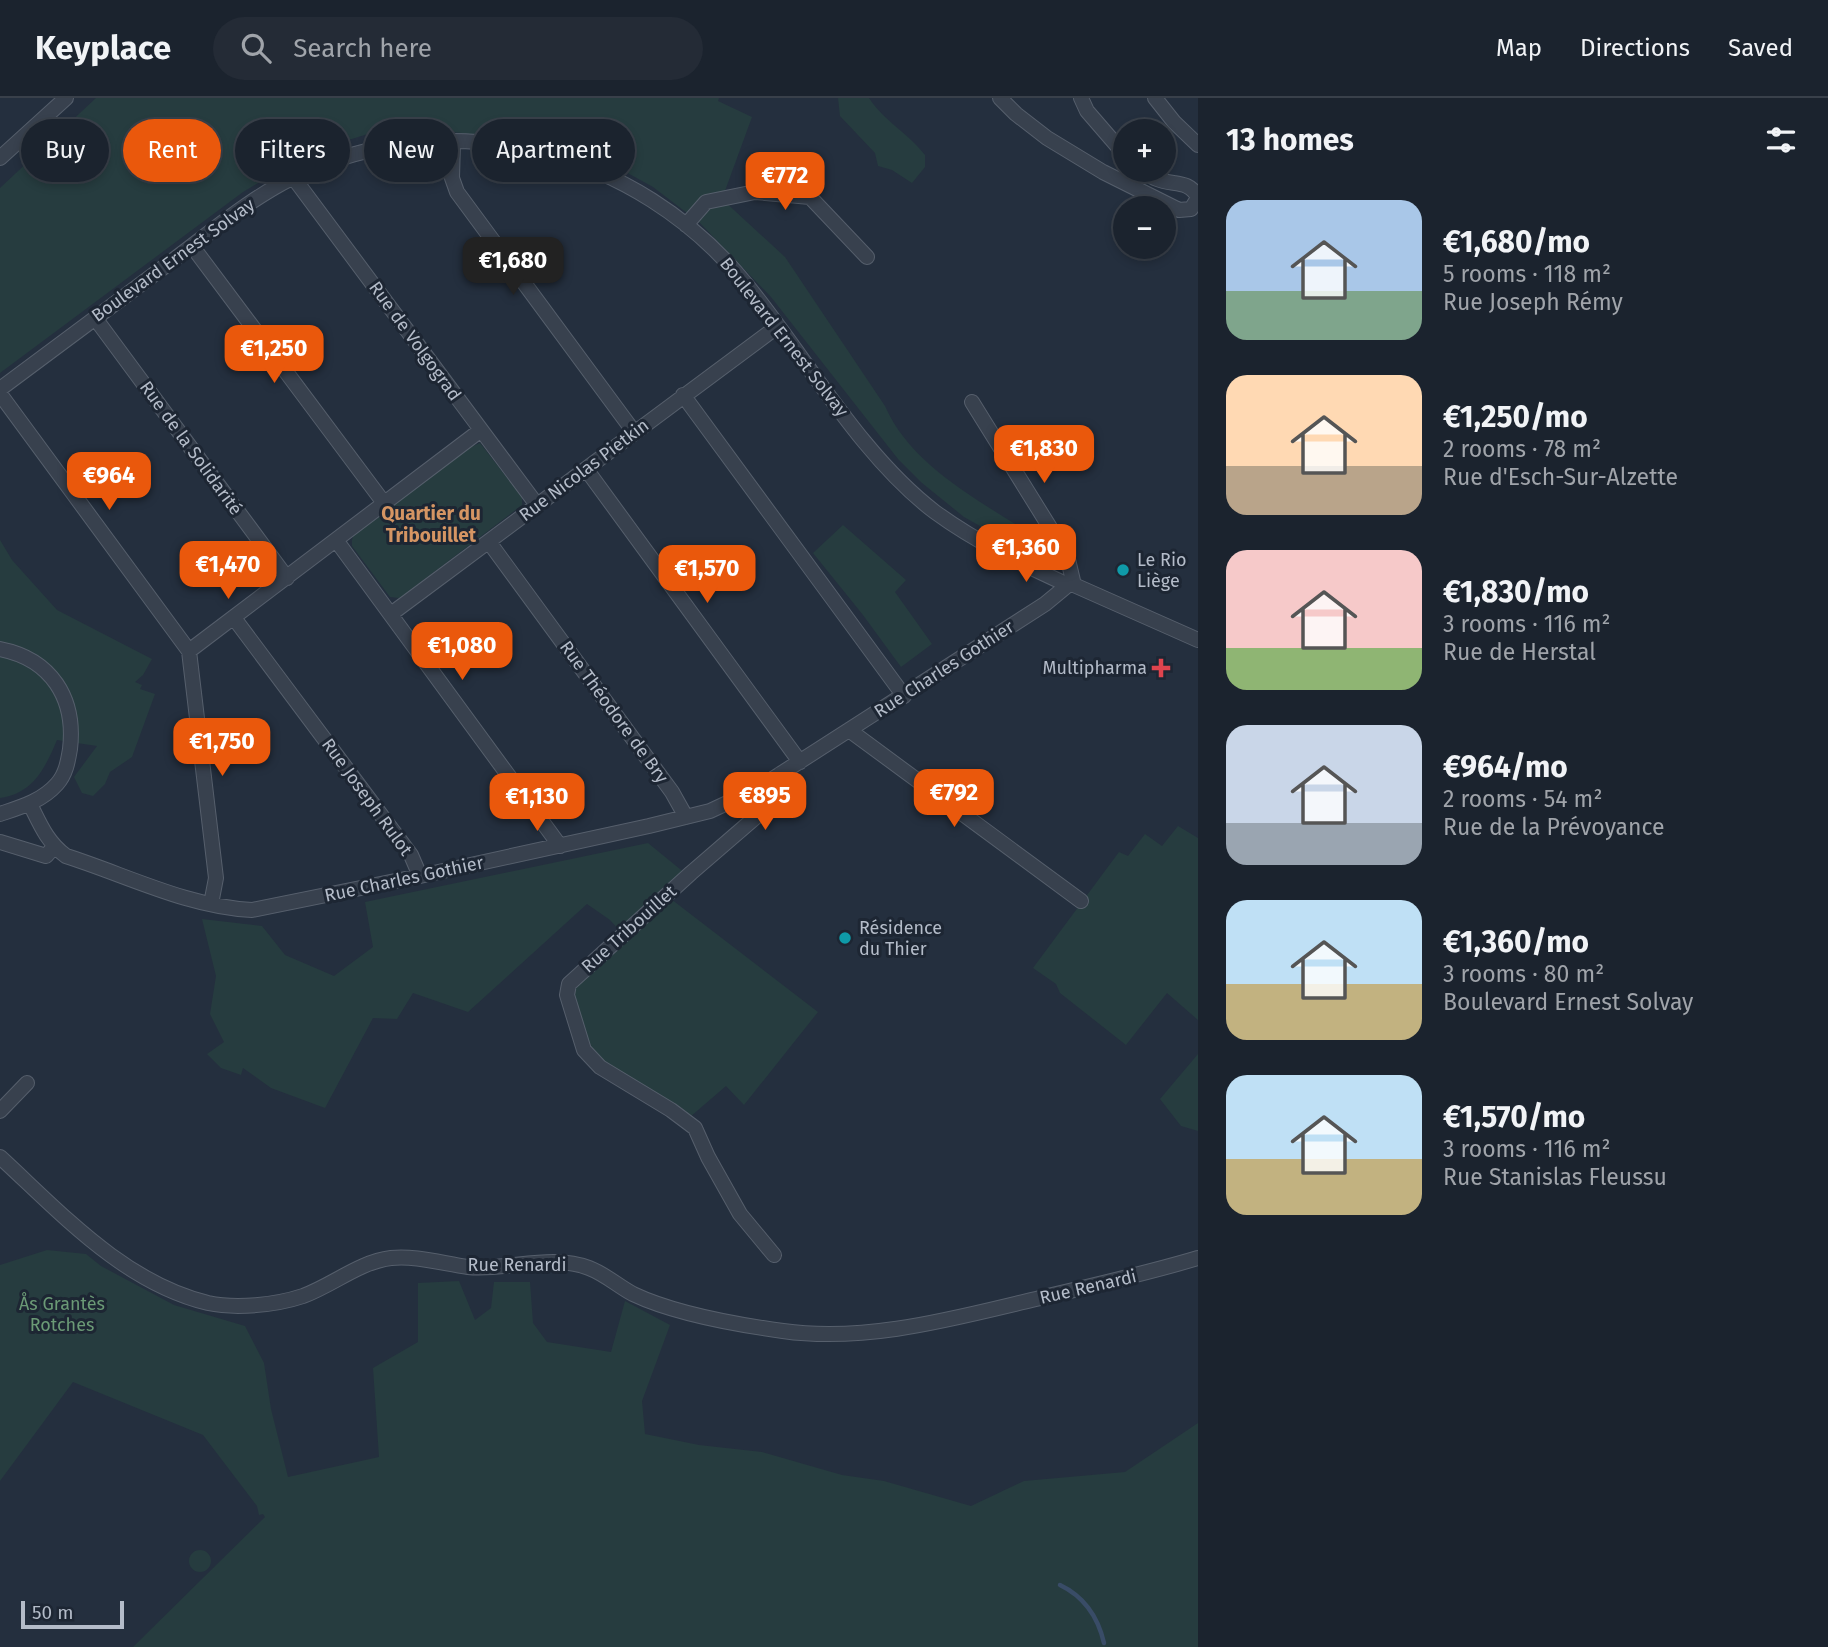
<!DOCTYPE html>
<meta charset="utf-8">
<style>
body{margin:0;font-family:"Fira Sans",sans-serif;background:#242b36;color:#f1f3f6;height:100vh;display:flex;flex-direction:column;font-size:26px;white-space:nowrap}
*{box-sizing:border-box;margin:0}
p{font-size:23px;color:#a0a4aa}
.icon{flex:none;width:38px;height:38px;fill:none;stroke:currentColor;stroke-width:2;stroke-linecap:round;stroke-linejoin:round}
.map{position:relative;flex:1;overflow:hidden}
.side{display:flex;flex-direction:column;background:#1b232e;width:630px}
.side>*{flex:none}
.hud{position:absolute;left:21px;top:21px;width:665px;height:63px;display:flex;gap:14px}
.controls{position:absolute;left:1113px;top:21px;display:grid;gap:14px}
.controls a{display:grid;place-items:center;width:63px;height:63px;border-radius:50%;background:#1b232e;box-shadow:0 4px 10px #0003,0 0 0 2px #39404a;font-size:35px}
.scale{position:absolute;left:21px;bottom:18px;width:103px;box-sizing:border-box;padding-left:7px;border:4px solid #b4bcc9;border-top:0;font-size:19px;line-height:24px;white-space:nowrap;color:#b4bcc9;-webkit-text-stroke:5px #1d2633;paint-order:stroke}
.price{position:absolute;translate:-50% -60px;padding:0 16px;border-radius:14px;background:#ea580c;color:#fff;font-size:23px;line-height:46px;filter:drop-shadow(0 2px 4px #0008)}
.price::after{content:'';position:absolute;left:50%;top:42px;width:21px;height:16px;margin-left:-10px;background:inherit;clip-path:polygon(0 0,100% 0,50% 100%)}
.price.selected{background:#222;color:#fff}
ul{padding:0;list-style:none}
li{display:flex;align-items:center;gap:21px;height:175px;padding:0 28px}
li span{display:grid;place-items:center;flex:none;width:196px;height:140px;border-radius:21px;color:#555}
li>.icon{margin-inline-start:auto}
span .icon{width:84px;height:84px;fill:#fffc;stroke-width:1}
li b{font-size:30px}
h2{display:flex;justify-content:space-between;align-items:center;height:84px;padding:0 28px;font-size:30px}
.pill{padding:0 24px;border-radius:32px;background:#1b232e;box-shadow:0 4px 10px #0003,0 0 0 2px #39404a;font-size:24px;line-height:63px}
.pill.selected{background:#ea580c;color:#fff}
header{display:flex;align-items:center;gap:42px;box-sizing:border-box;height:98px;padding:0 35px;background:#1b232e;border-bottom:2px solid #39404a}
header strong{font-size:33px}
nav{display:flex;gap:38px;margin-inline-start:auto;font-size:24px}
.search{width:490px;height:63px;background:#242b36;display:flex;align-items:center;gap:18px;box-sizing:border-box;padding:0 24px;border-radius:38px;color:#a0a4aa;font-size:26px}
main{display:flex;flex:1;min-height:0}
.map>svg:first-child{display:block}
.green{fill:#263c3f}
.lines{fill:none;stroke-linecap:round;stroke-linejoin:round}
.stream{stroke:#394c67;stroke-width:4.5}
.minor-casing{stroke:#565f6c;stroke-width:16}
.minor{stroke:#38414e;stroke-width:14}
.culture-dot{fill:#0f9aa8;stroke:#1d2633;stroke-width:2.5}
.health-dot{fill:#e0444e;stroke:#1d2633;stroke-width:2.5}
.labels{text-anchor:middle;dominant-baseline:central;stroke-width:6;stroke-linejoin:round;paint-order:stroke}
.street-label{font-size:18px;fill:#b4bcc9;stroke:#1d2633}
.poi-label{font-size:18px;fill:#b4bcc9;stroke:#1d2633;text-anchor:start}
.park-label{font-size:18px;fill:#6b9a76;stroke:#1d2633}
.neighbourhood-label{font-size:19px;font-weight:bold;fill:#d59563;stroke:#1d2633}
</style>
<header>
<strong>Keyplace</strong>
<div class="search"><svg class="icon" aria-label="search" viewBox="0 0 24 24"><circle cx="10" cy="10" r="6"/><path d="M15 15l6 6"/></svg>Search here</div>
<nav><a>Map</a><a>Directions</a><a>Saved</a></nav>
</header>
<main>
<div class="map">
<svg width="1198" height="1549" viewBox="0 0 1198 1549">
<rect width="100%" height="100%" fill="#242f3e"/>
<path class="green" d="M96,0H719L718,3L752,19L722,101L785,159L885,308C912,370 984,405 1039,441L1032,457L964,419L922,385L898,361L771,199L700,125L653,89L624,73L551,45L444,33L387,30L310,54L243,94L0,275V90Z
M838,0H869C884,23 909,36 925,57V69L912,85L892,72L878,68L875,55L840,18Z
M480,345L522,399V407L405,496L399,500L390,499L352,448V442L354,436L471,349Z
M843,427L906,482L895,494L932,546L901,569L863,517L813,455Z
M0,442L12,462L57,512L152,561L143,577L135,584L142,587L140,591L155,596L132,659L110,674L105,686L93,698L82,695L74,679L97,648L57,642C45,670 34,695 0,700Z
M1178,728L1198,740V922L1167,895L1126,947L1060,895L1056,886L1033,870L1119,754L1128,758L1145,736L1162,748Z
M648,745L686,776L621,834L610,822L587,806L468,914L413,895L397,921L373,920L325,1010L271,990L243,970L241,977L221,970L207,956L224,944L210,916L216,878L202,821L262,828L285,857L334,878L373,849L365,804Z
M671,801L818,914L744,1007L726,988L690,1019L606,969L584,948L572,887Z
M1198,956V1033L1181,1028L1160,1001Z
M47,1152L86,1156L101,1168L174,1207L245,1228L264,1265L271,1311L288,1379L379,1359L373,1270L418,1244V1185L459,1183L475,1222L491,1210L494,1184H530L533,1225L547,1244L611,1254L625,1203L670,1227L642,1303L645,1336L699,1347L762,1354L842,1377L884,1383L971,1408L1024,1383L1125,1374L1198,1325V1549H133L265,1419L263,1416L259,1417L257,1408L203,1337L73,1284L0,1383V1167Z
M189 1463a11 11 0 1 1 22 0a11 11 0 1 1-22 0Z"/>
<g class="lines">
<path class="stream" d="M1060,1487C1085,1499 1098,1519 1104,1545"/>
<defs>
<path id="minor" d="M1000,0L1016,16L1047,40L1103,74L1179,112L1191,111L1198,100
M1081,0L1087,13L1125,57
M1155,0L1174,24L1198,47
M453,43L452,80L457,94L634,334
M0,60L66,0
M1141,72C1146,75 1151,79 1157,81C1173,88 1188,81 1198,99
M293,79L537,407
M686,127L706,104L755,94L810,99L867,159
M192,148L384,405
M95,220L287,480
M0,291C60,246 120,201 180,157C217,129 253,99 294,79C452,3 637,52 746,186C806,259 860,357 935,414C976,444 1022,466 1068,487
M0,296L189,553L216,780L211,806
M683,297L904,598
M972,304L1067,457L1074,487
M586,371L800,664
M336,442L560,748
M489,444L672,694L686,719
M391,516L778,228
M234,520L411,757L420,778
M0,551C51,561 76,600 70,651C68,663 66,676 57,686C42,703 21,709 0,716
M189,553L481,332
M849,632L1081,803
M30,706C40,726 47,744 66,758C126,777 188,809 252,812L420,778L649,728L710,713L757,691L1045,506L1068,487H1074L1198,542
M0,744L46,758L54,749
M0,1013L27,985
M0,1059C61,1115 124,1185 208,1205C236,1211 276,1207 303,1198C333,1187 359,1164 391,1160C414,1157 445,1166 468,1169C508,1173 551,1155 589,1170C605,1176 618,1188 633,1196C673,1215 739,1227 783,1233C867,1245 955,1220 1036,1201C1090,1188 1145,1176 1198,1160
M774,1157L740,1116L708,1059L695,1030L671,1012L600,969L584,952L567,897L569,886L691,775L787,692L780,676"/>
</defs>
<use href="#minor" class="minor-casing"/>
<use href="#minor" class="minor"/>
</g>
<g class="culture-dot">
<circle cx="1123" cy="472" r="7"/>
<circle cx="845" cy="840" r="7"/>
</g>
<path class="health-dot" d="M1157.5 559.5h7v7h7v7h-7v7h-7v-7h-7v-7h7z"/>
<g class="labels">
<g class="street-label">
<text transform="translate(173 162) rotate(-36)">Boulevard Ernest Solvay</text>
<text transform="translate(784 239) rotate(52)">Boulevard Ernest Solvay</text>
<text transform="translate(415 243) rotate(54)">Rue de Volgograd</text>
<text transform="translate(191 350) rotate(54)">Rue de la Solidarité</text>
<text transform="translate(584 372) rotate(-37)">Rue Nicolas Pietkin</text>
<text transform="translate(944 571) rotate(-33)">Rue Charles Gothier</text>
<text transform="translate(614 614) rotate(54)">Rue Théodore de Bry</text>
<text transform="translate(367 699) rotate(54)">Rue Joseph Rulot</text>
<text transform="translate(404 781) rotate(-12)">Rue Charles Gothier</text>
<text transform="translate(629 831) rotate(-42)">Rue Tribouillet</text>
<text x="517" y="1167">Rue Renardi</text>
<text transform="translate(1088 1189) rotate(-13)">Rue Renardi</text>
</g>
<g class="poi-label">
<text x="1137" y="462">Le Rio<tspan x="1137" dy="21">Liège</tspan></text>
<text x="1147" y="570" text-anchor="end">Multipharma</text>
<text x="859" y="830">Résidence<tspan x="859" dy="21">du Thier</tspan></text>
</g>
<g class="park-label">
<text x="62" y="1206">Ås Grantès<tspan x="62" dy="21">Rotches</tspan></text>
</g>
<g class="neighbourhood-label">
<text x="431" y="415">Quartier du<tspan x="431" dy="22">Tribouillet</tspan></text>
</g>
</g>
</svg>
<div class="controls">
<a>+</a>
<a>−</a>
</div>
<div class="scale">50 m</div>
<b class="price" style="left:785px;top:114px">€772</b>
<b class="price selected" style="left:513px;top:199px">€1,680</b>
<b class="price" style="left:274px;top:287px">€1,250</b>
<b class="price" style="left:1044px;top:387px">€1,830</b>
<b class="price" style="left:109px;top:414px">€964</b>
<b class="price" style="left:1026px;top:486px">€1,360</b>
<b class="price" style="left:228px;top:503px">€1,470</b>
<b class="price" style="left:707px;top:507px">€1,570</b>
<b class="price" style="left:462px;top:584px">€1,080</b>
<b class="price" style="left:222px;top:680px">€1,750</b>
<b class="price" style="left:954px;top:731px">€792</b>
<b class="price" style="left:765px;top:734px">€895</b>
<b class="price" style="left:537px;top:735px">€1,130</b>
<div class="hud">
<a class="pill">Buy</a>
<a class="pill selected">Rent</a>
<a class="pill">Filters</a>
<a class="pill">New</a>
<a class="pill">Apartment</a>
</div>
</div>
<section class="side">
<h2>13 homes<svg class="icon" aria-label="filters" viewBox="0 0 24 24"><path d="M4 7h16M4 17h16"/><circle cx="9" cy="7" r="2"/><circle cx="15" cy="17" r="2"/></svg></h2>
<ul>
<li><span style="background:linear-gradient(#a9c7e8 65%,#7fa58c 0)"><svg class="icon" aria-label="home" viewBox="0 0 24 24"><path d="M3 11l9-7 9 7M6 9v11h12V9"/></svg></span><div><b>€1,680/mo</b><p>5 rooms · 118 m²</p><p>Rue Joseph Rémy</p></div></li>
<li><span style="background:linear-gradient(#ffd9b3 65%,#b9a48a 0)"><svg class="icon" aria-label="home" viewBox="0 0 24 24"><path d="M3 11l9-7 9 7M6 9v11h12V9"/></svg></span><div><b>€1,250/mo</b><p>2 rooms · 78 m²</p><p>Rue d'Esch-Sur-Alzette</p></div></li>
<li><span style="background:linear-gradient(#f6c9c9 70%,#8fb573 0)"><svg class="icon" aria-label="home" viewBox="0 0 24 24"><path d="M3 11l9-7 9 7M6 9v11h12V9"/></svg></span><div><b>€1,830/mo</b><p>3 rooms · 116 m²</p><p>Rue de Herstal</p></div></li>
<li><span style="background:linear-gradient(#c9d6e8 70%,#9aa5b1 0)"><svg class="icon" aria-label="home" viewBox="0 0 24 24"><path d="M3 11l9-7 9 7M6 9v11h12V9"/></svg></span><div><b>€964/mo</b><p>2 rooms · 54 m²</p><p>Rue de la Prévoyance</p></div></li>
<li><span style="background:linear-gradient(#bfe0f5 60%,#c2b280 0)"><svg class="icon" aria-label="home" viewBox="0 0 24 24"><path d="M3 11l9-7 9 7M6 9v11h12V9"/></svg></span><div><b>€1,360/mo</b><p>3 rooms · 80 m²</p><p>Boulevard Ernest Solvay</p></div></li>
<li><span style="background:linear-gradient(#bfe0f5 60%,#c2b280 0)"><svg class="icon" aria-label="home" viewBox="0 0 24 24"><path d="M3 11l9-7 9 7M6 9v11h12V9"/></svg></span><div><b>€1,570/mo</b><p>3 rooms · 116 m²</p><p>Rue Stanislas Fleussu</p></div></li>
</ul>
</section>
</main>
